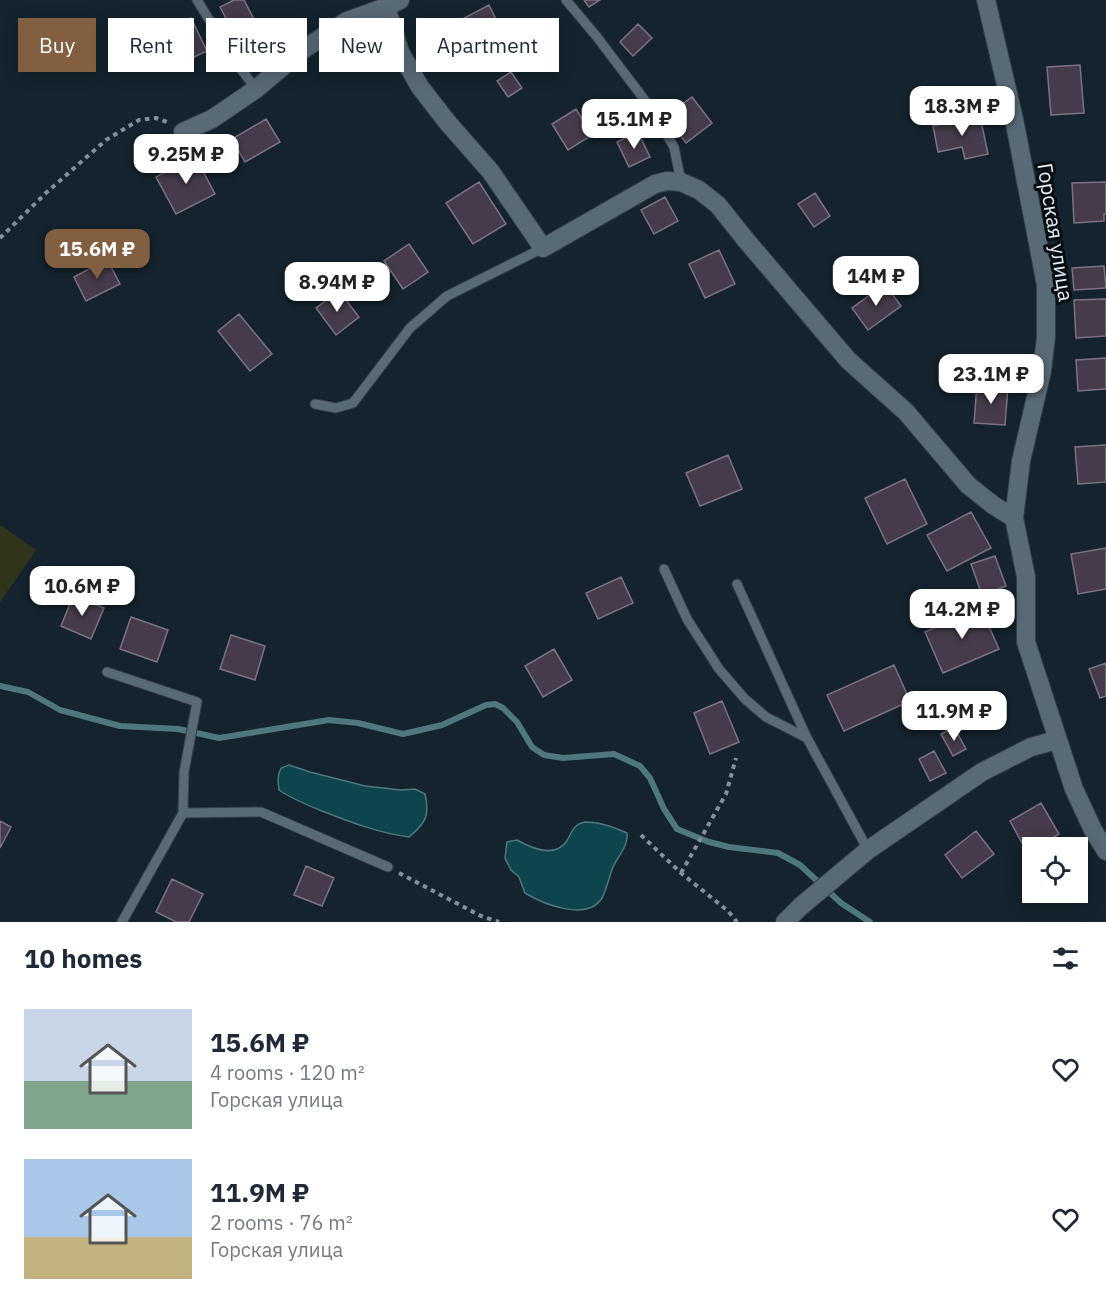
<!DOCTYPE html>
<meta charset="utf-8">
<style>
body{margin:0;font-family:"IBM Plex Sans",sans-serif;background:#f2f2f3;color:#1f2937;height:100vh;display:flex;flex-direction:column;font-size:22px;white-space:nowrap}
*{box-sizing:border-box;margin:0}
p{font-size:20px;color:#747a83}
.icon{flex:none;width:33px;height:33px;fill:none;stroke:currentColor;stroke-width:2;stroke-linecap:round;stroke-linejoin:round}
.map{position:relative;height:922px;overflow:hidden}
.details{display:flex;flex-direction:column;background:#fff;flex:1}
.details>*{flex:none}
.top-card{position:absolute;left:18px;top:18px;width:600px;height:54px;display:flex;gap:12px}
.fabs{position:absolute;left:1022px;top:837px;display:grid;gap:12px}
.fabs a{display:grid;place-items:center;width:66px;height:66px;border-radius:0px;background:#fff;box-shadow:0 3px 15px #0003;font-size:30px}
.price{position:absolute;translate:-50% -51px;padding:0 14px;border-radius:12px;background:#fff;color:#222;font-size:20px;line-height:39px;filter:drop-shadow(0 2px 3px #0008)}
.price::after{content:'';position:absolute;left:50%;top:36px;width:18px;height:14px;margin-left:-9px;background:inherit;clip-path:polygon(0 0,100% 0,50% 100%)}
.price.on{background:#815f40;color:#fff}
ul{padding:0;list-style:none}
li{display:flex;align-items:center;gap:18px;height:150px;padding:0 24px}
li span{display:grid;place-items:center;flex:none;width:168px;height:120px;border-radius:0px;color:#555}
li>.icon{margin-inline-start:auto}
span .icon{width:72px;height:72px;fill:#fffc;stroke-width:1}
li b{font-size:26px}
h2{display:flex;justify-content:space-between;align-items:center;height:72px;padding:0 24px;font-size:26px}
.pill{padding:0 21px;border-radius:0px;background:#fff;box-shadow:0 3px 15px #0003;font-size:21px;line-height:54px}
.pill.on{background:#815f40;color:#fff}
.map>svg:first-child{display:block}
.green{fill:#2f341a}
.water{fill:#0e444b;stroke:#4e777e;stroke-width:1.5}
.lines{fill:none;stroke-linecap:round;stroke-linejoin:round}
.stream{stroke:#4e777e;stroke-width:6}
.building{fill:#453b4a;stroke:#7d7284;stroke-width:1.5}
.service-casing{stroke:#343e47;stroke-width:11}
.minor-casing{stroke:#343e47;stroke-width:20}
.path{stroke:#849099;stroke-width:4;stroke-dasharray:4.5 4.5;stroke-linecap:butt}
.service{stroke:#596a77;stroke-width:9}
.minor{stroke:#596a77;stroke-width:18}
.labels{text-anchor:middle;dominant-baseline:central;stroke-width:6;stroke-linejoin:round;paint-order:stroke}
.street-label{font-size:21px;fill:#e4eef6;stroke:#060c10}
</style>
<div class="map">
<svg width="1106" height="922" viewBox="0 0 1106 922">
<rect width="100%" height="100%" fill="#14232e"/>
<path class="green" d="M0,525L36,550L0,602Z"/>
<path class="water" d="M289,765L310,772L365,786L401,790L415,789L425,794C430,815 426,823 409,837C379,833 350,822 322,811C307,805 292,799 279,790C278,782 277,776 281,768Z
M585,822C600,822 613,827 627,833C629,845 618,856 613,867C609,877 607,888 602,898C587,922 543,904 525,893L519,877L511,870L505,858L507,842L517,840C531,848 554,858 566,842C572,833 573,824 585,822Z"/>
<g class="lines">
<path class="stream" d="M0,686L28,692L60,710L120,726L178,729L219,738L329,720L358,723L403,734L442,725L486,705L495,704L503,708L517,722L532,747L544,755L563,758L614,754L640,766L650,778L664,809L677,829L709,842L729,847L778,853L800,865L841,903L870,922"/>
</g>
<path class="building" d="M234,0H244L257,25L236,37L220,7Z
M584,0H600L589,7Z
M489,5L504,36L467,55L451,25Z
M191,18L207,51L188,60L172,27Z
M638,24L652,38L633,56L620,42Z
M366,29L372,40L359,47L352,36Z
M1080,65L1084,113L1051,115L1047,67Z
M511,72L522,88L508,97L497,81Z
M692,97L712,123L686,143L666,116Z
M576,109L592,135L568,150L552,124Z
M980,116L988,154L965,159L962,147L938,152L933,126Z
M266,119L280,142L245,162L232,139Z
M638,132L650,157L629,167L617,142Z
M195,156L215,194L176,214L156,177Z
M479,182L506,224L473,244L446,203Z
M1106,182V214H1104V221L1074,223L1072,183Z
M815,193L830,216L814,227L798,204Z
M665,197L678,221L654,234L641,210Z
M409,244L428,272L403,289L384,261Z
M719,250L735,284L705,298L689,264Z
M107,259L120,284L86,301L74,277Z
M1104,266L1106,288L1074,290L1072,268Z
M885,284L901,306L868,330L852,308Z
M339,291L359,317L336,335L316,308Z
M1106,299V336L1076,338L1074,300Z
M239,314L272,354L250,371L218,331Z
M1106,358V389L1078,391L1076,360Z
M977,384L1008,387L1005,425L974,423Z
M1106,445V482L1078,484L1075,447Z
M728,455L742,489L700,506L686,473Z
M905,479L927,524L887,544L865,498Z
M971,512L991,548L947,571L927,535Z
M1106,548V589L1078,594L1071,554Z
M995,556L1006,586L982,595L971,564Z
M621,577L633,603L598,619L586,593Z
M73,596L104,608L91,639L61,626Z
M981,608L999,649L943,673L925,632Z
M131,617L168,630L157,662L120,649Z
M231,635L265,646L255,680L220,669Z
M554,649L572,680L543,697L525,666Z
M1106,663V696L1100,698L1089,669Z
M894,665L910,701L844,731L827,695Z
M722,701L739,742L710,754L694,713Z
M954,727L966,749L953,756L941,734Z
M934,751L946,773L930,781L919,759Z
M1041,803L1059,834L1035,848H1032V849L1027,852L1010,821Z
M0,821L11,827L0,848Z
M976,831L994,854L962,878L945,855Z
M306,866L334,878L322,906L294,895Z
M172,879L203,894L189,922H176L156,912Z"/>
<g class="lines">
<defs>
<path id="service" d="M197,0L234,60L256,89
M566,0L597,37L650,107L674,147L681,182
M315,404L336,408L353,403L410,328L447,296L543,248
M664,569L687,619L719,669L745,699L766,717L807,738
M737,584L807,738L868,850
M107,672L197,702L184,772L183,813
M122,922L183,813L261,812L388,867"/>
<path id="minor" d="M986,0L1014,119L1046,285V337L1042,371L1021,461L1014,518L1026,577V642L1074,789L1093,830L1106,851
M386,7L400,52L420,87L448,123L491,172L543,248L655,184L667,181L681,182L699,190L718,205L745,239L848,360L906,412L968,485L993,505L1014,518
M183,132L212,119L256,89L301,51L347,21L386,7L400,0
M785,922L800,907L868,850L982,772L1031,747L1057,740"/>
</defs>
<use href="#service" class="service-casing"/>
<use href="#minor" class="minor-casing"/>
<path class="path" d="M0,238L47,192L106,140L139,120L156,118L167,122
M641,835L681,873L728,911L737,922
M399,873L481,916L499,922
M681,873L726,794L736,758"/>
<use href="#service" class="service"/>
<use href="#minor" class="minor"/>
</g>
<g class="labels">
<g class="street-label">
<text transform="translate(1056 232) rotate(81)">Горская улица</text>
</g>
</g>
</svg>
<div class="fabs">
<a><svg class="icon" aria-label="locate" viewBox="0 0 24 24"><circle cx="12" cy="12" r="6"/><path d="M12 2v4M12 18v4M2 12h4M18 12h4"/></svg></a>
</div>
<b class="price" style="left:962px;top:137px">18.3M ₽</b>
<b class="price" style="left:634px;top:150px">15.1M ₽</b>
<b class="price" style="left:186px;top:185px">9.25M ₽</b>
<b class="price on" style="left:97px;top:280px">15.6M ₽</b>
<b class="price" style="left:876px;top:307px">14M ₽</b>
<b class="price" style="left:337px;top:313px">8.94M ₽</b>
<b class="price" style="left:991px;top:405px">23.1M ₽</b>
<b class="price" style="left:82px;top:617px">10.6M ₽</b>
<b class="price" style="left:962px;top:640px">14.2M ₽</b>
<b class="price" style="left:954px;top:742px">11.9M ₽</b>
<div class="top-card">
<a class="pill on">Buy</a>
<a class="pill">Rent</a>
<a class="pill">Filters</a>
<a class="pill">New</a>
<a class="pill">Apartment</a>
</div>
</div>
<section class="details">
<h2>10 homes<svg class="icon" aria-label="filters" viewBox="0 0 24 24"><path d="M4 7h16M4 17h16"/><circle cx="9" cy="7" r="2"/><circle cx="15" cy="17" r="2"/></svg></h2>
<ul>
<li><span style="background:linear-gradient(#c9d6e8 60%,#7fa58c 0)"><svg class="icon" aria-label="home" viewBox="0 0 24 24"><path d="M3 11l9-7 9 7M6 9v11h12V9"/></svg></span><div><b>15.6M ₽</b><p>4 rooms · 120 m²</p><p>Горская улица</p></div><svg class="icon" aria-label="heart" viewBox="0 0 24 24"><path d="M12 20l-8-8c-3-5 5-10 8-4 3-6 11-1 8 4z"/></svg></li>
<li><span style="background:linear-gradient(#a9c7e8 65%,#c2b280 0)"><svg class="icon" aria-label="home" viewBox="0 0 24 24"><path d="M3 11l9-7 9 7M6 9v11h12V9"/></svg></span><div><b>11.9M ₽</b><p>2 rooms · 76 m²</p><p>Горская улица</p></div><svg class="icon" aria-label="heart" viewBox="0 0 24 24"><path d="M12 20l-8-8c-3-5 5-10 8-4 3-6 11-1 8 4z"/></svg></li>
</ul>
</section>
